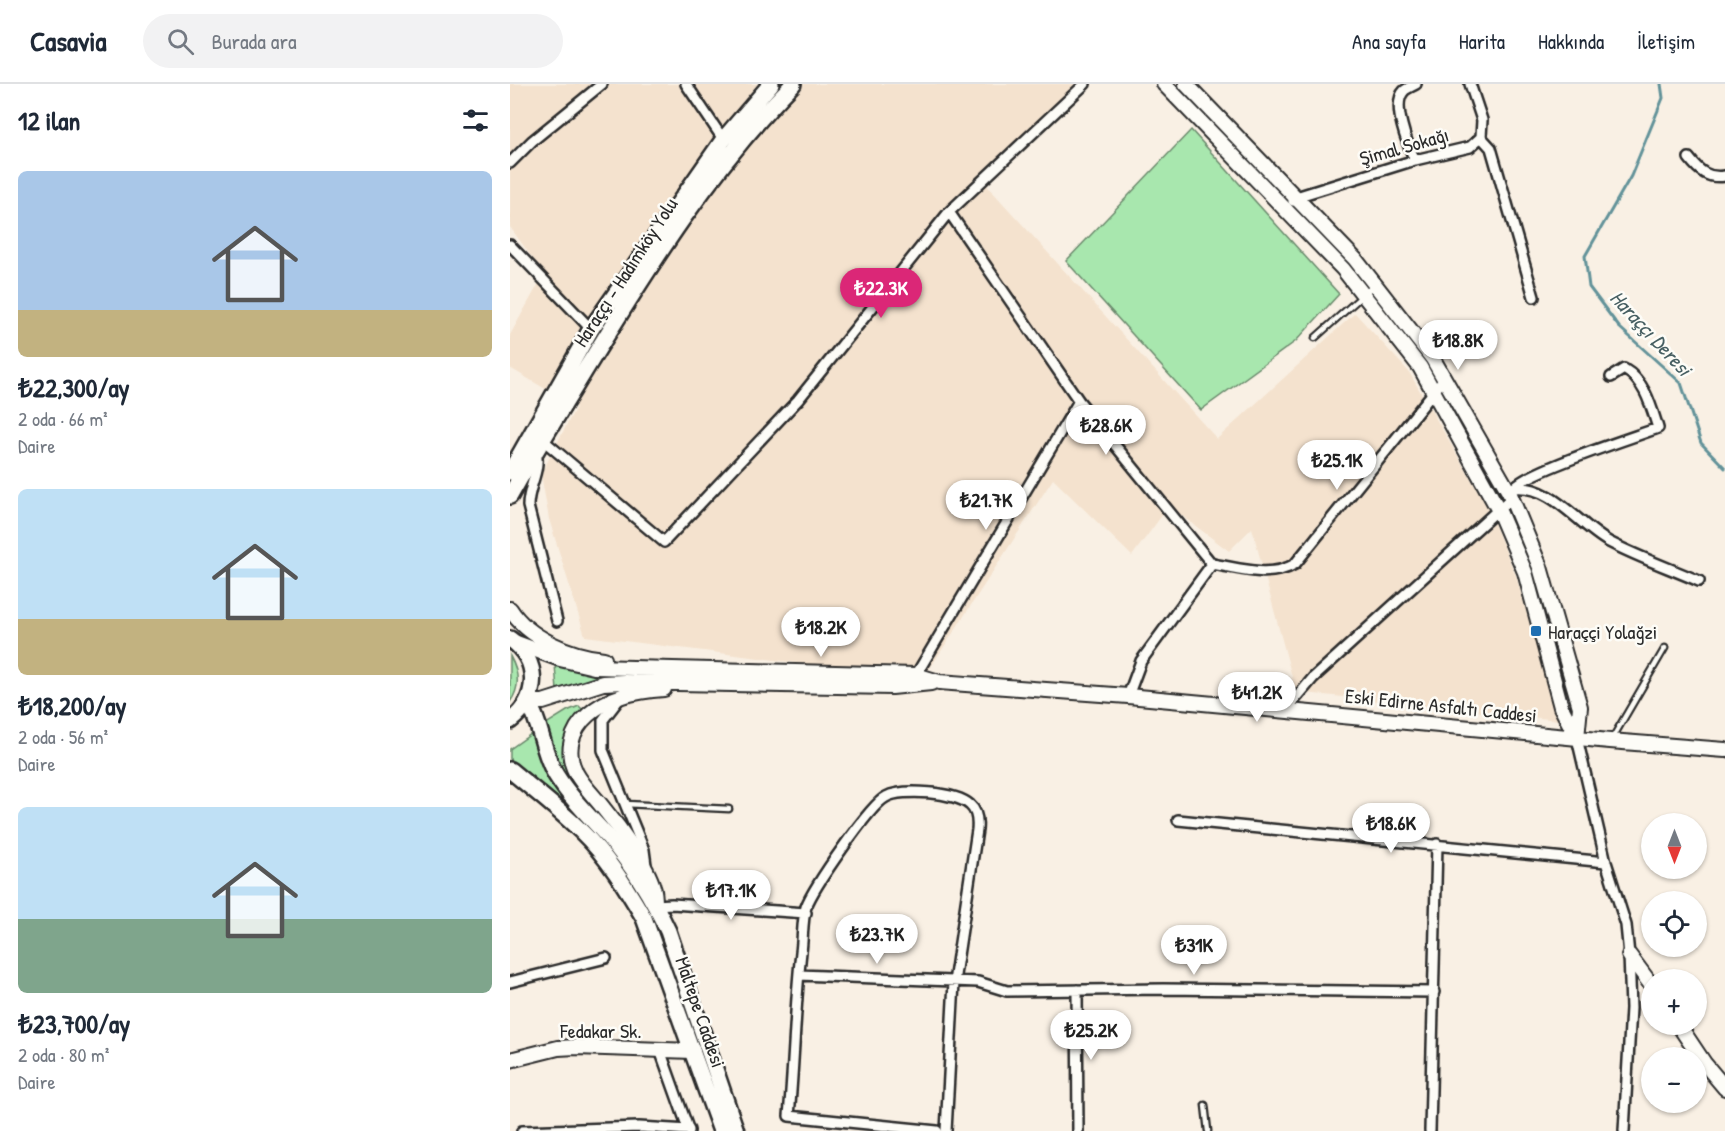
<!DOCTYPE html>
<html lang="tr">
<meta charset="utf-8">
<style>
body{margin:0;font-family:"Patrick Hand",sans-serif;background:#f2f2f3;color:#1f2937;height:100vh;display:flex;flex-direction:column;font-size:22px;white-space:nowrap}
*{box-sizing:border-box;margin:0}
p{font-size:20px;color:#747a83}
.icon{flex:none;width:33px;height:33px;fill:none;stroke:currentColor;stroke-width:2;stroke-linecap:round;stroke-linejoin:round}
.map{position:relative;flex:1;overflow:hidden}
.sheet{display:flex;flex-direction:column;background:#fff;width:510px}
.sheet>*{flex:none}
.needle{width:39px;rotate:180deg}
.controls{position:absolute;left:1131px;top:729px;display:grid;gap:12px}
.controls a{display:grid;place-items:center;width:66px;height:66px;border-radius:50%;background:#fff;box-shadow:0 2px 4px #0004;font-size:30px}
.price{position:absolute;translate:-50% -51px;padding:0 14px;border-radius:21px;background:#fff;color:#222;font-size:20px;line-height:39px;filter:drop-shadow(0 2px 3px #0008)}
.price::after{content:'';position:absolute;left:50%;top:36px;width:18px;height:14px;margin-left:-9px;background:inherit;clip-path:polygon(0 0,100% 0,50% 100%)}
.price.selected{background:#db2777;color:#fff}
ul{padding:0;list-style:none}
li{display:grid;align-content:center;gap:12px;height:318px;padding:0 18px}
li span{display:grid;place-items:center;height:186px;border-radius:9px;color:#555}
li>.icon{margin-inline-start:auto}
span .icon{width:108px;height:108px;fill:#fffc;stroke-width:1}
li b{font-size:26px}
h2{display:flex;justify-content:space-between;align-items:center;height:72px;padding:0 18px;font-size:26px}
header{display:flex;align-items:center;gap:36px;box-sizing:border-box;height:84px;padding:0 30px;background:#fff;border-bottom:2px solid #e0e1e3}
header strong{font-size:28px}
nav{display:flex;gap:33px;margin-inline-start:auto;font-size:21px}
.search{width:420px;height:54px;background:#f2f2f3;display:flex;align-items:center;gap:15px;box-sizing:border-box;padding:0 21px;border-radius:33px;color:#747a83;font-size:22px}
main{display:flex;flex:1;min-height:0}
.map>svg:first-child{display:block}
.built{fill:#f4e2ce}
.green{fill:#a8e7ae;stroke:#6a896c;stroke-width:1.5}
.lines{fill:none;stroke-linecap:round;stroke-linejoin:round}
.stream{stroke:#629299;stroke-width:3}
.lane-casing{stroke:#2b2b2b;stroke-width:9}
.street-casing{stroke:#2b2b2b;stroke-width:14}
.secondary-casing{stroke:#2b2b2b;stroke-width:18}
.primary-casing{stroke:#2b2b2b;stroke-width:20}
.lane{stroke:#fdfcf7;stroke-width:4.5}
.street{stroke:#fdfcf7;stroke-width:9}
.secondary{stroke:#fdfcf7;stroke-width:14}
.primary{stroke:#fdfcf7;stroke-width:15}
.poi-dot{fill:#1f6fb2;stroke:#fdfcf7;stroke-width:2}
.labels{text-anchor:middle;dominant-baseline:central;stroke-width:5;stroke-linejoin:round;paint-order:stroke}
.street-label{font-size:20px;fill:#2b2b2b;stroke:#fdfcf7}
.poi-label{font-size:20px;fill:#2b2b2b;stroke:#fdfcf7;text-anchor:start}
.water-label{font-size:21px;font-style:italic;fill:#475f62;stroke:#fdfcf7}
</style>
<header>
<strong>Casavia</strong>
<div class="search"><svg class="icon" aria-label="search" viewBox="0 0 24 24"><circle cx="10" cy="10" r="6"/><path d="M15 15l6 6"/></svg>Burada ara</div>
<nav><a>Ana sayfa</a><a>Harita</a><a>Hakkında</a><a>İletişim</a></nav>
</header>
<main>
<section class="sheet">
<h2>12 ilan<svg class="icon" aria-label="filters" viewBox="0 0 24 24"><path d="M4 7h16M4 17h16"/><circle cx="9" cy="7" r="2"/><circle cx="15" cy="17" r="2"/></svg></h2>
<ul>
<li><span style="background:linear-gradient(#a9c7e8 75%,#c2b280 0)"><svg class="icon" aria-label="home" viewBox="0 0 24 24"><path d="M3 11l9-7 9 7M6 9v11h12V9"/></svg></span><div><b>₺22,300/ay</b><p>2 oda · 66 m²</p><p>Daire</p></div></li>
<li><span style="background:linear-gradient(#bfe0f5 70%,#c2b280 0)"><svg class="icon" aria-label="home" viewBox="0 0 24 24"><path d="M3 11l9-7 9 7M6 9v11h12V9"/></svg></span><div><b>₺18,200/ay</b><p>2 oda · 56 m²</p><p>Daire</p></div></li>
<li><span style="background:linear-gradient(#bfe0f5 60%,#7fa58c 0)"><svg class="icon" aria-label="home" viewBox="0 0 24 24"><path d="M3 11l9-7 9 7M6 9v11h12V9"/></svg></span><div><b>₺23,700/ay</b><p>2 oda · 80 m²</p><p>Daire</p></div></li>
</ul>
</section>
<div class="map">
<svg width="1215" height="1047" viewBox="0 0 1215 1047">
<rect width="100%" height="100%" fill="#f9f0e4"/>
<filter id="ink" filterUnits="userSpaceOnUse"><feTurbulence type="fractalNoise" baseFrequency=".0167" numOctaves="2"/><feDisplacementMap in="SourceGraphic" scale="12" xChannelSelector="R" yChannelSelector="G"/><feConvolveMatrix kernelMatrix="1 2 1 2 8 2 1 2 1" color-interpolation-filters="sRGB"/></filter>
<g filter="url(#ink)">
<path class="built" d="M0,0H566L471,95L707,355L845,229L899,288L976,421L1006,492L1048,636L786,608L742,444L719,467L659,422L622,472L543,395L415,592L360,588L75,552L39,435L31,390L66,323L0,284V251L34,190L0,143Z"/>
<path class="green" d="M681,46L829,210L786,257L691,326L556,177Z
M0,572C9,588 11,603 0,618Z
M45,580L76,589L116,592L47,607Z
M69,622L74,627C63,638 56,647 54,663L118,763C93,738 63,713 48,681C42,668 39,654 36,640L57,627Z
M24,648L55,714L49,719L0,675V665Z"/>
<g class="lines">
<path class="stream" d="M1151,0L1153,14L1121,92L1075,172L1079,203L1109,243L1171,299L1191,359L1215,384"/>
<defs>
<path id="lane" d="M805,254L863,202
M1102,655L1155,564
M115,720L219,725
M695,1021L698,1047"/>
<path id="street" d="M176,0L215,58
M971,53L981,64L1024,213
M1179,74C1189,87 1198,95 1215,92
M905,76C898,62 881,20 894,7C897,4 903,2 906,0
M0,79L22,57L92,0
M783,117L786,113L905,76L960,63L971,53L972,36L960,0
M439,128L569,317L702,480L631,577L618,612
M0,161L81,245
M33,356L154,458L288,316L439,128L575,0
M26,367C31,387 18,402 18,422L47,537
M1004,404C1042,400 1068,441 1099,458C1128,473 1159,484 1189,497
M702,480C729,484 760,495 785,480L934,295
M406,591L569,317
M110,614L93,636V666L134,766L136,781
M776,626L803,594L1001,414C1002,411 1001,407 1003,405C1013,388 1124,353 1148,344C1141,322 1135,297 1114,285L1101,293
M1067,654L1096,778L1116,841L1119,871L1121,924L1114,1047
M668,736L1096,778
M145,821L162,820L296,829
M289,891L468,898L497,907L653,905L924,908
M0,898L96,874
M567,906L568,1047
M150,966L179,1047
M12,1047L129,1043L179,1046
M427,1047L279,1032C284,977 285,922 291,868C293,854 292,836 296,823C303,804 360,721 376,713C392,704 446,708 460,721C467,727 468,736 467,746L444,898L436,1047
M920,1047L927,760"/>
<path id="secondary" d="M654,0L833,185L910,283L988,425L1015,488L1051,623L1067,654
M676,0L845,175L923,275L999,408L1030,483L1070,623L1067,654
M0,525C18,554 61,572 94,575
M4,558L50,575L84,583L406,591L429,598L618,612L1100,657L1215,666
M18,618H33L93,599L114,598L382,603L421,599
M145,821C145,815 145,808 143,803C137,781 109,743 94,725C85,713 73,702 66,689C55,668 61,646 78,631C99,612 126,607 154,605
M1119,871L1142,902
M1168,940L1194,979L1215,1004
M0,976L48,964L66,963L183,967"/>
<path id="primary" d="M0,388L81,245L213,56L261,0
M0,412C24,368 51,326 77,283C138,184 201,83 283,0
M0,555C31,577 29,615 0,637
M18,618C32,641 32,668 46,691C61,715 80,733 99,754C123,782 142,813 158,847L226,1047
M0,686C24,706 49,725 71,747C97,772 116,803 134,834L211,1047"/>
</defs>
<use href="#lane" class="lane-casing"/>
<use href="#street" class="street-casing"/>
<use href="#secondary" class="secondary-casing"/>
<use href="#primary" class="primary-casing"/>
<use href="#lane" class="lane"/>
<use href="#street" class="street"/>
<use href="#secondary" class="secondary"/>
<use href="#primary" class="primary"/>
</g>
</g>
<rect class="poi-dot" x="1020" y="541" width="12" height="12" rx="3"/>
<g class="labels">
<g class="street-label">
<text transform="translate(894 62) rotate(-16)">Şimal Sokağı</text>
<text transform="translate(115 188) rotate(-57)">Haraççı - Hadımköy Yolu</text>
<text transform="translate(931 621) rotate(6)">Eski Edirne Asfaltı Caddesi</text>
<text transform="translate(191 928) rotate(71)">Maltepe Caddesi</text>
<text x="91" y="946">Fedakar Sk.</text>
</g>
<g class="poi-label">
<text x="1038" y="547">Haraççi Yolağzi</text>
</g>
<g class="water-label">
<text transform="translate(1141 249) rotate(47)">Haraççı Deresi</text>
</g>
</g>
</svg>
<div class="controls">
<a><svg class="needle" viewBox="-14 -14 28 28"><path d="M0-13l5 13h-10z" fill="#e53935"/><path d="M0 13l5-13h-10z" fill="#747a83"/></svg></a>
<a><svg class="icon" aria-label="locate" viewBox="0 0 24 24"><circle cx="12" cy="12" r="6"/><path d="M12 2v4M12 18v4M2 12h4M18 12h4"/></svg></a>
<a>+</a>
<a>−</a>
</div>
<b class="price selected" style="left:371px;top:235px">₺22.3K</b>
<b class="price" style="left:948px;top:287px">₺18.8K</b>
<b class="price" style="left:596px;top:372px">₺28.6K</b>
<b class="price" style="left:827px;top:407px">₺25.1K</b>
<b class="price" style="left:476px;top:447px">₺21.7K</b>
<b class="price" style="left:311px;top:574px">₺18.2K</b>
<b class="price" style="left:747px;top:639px">₺41.2K</b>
<b class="price" style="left:881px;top:770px">₺18.6K</b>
<b class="price" style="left:221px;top:837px">₺17.1K</b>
<b class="price" style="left:367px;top:881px">₺23.7K</b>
<b class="price" style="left:684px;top:892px">₺31K</b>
<b class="price" style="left:581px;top:977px">₺25.2K</b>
</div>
</main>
